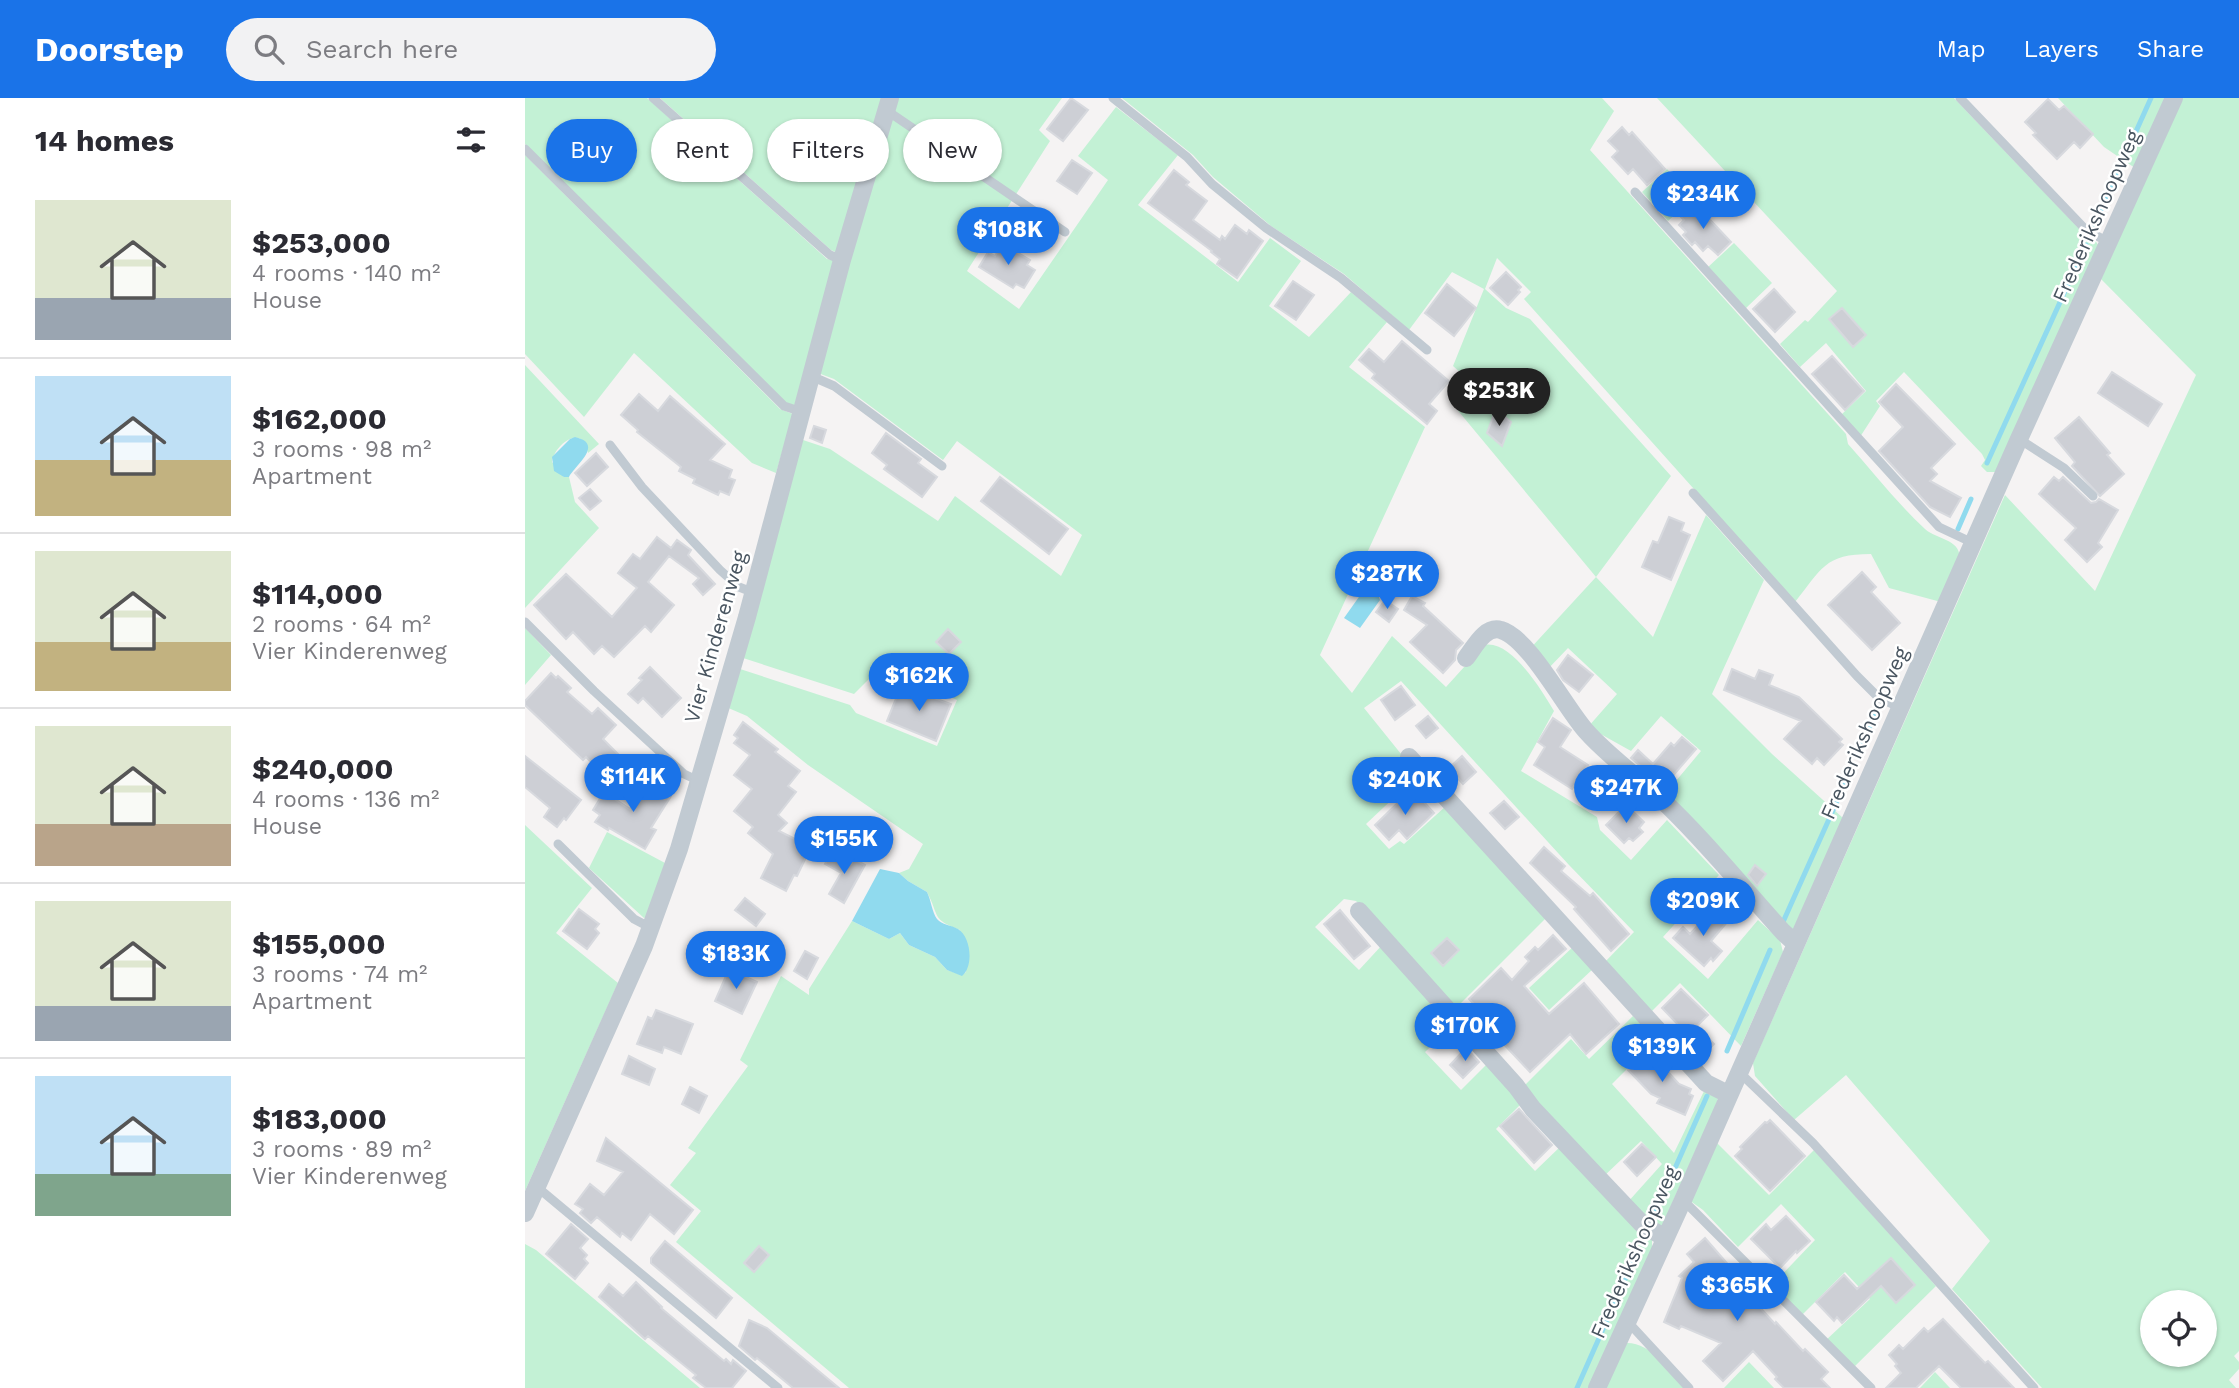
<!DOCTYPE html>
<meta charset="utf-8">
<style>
body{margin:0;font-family:"Work Sans",sans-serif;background:#f2f2f3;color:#2b2b33;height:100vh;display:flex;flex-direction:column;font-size:26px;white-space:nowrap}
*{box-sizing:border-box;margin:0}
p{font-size:23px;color:#7c7c81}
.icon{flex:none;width:38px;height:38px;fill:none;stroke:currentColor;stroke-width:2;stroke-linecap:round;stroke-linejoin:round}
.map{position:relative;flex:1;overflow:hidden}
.side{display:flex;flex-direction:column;background:#fff;width:525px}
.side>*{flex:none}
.hud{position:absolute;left:21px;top:21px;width:665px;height:63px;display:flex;gap:14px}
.tools{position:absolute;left:1615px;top:1192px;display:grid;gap:14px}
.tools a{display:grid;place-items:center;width:77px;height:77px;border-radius:50%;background:#fff;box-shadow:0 2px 5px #0004;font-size:35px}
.price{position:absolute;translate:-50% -60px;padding:0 16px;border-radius:24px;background:#1a73e8;color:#fff;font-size:23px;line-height:46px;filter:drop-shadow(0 2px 4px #0008)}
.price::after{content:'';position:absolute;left:50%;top:42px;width:21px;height:16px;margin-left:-10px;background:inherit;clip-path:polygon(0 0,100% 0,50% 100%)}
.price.on{background:#222;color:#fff}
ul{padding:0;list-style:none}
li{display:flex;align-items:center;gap:21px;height:175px;padding:0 35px}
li+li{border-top:2px solid #e1e1e2}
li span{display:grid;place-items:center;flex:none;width:196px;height:140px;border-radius:0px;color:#555}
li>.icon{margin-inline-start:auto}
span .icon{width:84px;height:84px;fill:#fffc;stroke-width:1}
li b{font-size:30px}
h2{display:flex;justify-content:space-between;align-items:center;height:84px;padding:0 35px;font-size:30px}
.tag{padding:0 24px;border-radius:32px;background:#fff;box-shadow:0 2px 5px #0004;font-size:24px;line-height:63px}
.tag.on{background:#1a73e8;color:#fff}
header{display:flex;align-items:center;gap:42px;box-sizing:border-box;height:98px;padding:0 35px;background:#1a73e8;color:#fff}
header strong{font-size:33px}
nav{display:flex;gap:38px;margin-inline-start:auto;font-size:24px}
.search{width:490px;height:63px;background:#f2f2f3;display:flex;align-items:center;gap:18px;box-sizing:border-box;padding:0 24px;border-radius:38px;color:#7c7c81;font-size:26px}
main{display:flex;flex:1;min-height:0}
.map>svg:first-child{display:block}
.green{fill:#c3f1d5;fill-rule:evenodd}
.water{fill:#90daee}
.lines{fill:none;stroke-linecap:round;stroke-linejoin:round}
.stream{stroke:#90daee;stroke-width:5}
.building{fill:#cdcfd5;stroke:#d7d9de;stroke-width:2}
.service{stroke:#c1cad2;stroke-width:9}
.minor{stroke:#c1cad2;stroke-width:18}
.labels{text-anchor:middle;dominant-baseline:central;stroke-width:5;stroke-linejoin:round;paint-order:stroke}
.street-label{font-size:21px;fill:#4a5661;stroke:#fff}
</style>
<header>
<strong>Doorstep</strong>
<div class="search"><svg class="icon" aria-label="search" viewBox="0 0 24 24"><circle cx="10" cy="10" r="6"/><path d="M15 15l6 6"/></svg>Search here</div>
<nav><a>Map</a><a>Layers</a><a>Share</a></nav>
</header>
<main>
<section class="side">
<h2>14 homes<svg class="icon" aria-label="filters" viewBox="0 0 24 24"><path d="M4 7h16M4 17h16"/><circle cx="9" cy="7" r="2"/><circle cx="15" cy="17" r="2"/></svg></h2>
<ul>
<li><span style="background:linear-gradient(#dfe7d0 70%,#9aa5b1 0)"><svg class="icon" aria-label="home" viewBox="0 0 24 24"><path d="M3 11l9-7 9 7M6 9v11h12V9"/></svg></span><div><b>$253,000</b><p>4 rooms · 140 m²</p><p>House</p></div></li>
<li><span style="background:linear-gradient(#bfe0f5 60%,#c2b280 0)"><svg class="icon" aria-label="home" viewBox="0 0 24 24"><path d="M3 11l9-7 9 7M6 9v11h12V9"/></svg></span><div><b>$162,000</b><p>3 rooms · 98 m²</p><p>Apartment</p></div></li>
<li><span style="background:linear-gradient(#dfe7d0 65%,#c2b280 0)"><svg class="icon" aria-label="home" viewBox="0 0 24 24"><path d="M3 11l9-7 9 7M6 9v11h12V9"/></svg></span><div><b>$114,000</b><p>2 rooms · 64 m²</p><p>Vier Kinderenweg</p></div></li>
<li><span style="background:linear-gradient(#dfe7d0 70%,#b9a48a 0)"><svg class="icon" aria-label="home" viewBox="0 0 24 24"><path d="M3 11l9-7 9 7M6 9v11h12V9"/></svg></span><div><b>$240,000</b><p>4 rooms · 136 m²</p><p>House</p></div></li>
<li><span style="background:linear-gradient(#dfe7d0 75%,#9aa5b1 0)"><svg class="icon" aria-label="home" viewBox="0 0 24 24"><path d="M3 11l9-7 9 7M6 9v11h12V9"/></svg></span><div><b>$155,000</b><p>3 rooms · 74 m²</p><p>Apartment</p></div></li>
<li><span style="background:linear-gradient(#bfe0f5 70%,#7fa58c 0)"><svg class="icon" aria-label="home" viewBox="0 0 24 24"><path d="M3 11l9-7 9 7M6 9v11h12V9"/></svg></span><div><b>$183,000</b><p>3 rooms · 89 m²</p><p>Vier Kinderenweg</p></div></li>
</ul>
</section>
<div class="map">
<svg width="1714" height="1290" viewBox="0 0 1714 1290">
<rect width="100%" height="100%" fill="#f5f3f3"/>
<path class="green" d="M0,0H122L302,161L311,163L269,309L261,305L0,46Z
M135,0H359L314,156L306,152Z
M371,0H537L514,32L525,43L442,173L494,211L583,82L553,58L591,9L653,57L613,107L713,184L745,140L776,163L744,208L784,239L826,194L862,224L824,269L900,329L795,557L827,595L867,538L921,589L959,547C986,541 1017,593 1029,613L996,673L1072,719L1075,732L1106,762L1142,722L1194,777L1138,839L1183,881L1233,822L1255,842L1258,854L1216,948L1155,885L1124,916L1078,866L1109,834L1044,767L876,583L839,610L893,677L841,726L864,751L875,743L879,746L921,708L1021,820L930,911L831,803L819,801L790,829L834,872L858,846L929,926L900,954L936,992L963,965L998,1004L971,1031L1010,1073L1037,1047L1127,1139V1151L1064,1290H324L151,1144L176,1113L145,1087L171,1055L163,1050L223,968L215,962L256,878L284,897V891L327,823L364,841L375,835L384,847L410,859L422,872L437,877L441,874L435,832C406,821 415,819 402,794L383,783L374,775L384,771L398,746L283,667L222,618L201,609L212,570L325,607L331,615L412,648L432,602L356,569L329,596L215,559L275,341L305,351L413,423L430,398L536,478L557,437L432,343L418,362L309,281L293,275Z
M597,0H1077L1089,13L1065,52L1321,336L1323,346C1348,374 1372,405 1400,431C1412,442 1434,440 1435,460L1416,504L1364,490L1346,456C1299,456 1297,471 1270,504L999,201L1006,194L972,160L960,191L981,210L1005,221L1146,378L1071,479L1128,539L1181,417L1239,482L1187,596L1247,656L1318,720L1268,832L1135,702L1176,653L1136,618L1106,653L1063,629L1092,596L1043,550L1021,573L1002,554L1071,479L925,303L937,276L928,268L959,191L927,174L884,232L819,176L746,128L688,79L668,57Z
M1132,0H1429L1560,137L1569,141L1574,148L1474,374H1462L1456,368L1460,362L1457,356L1379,274L1351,303L1355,308L1335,339L1316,317L1341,293L1301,245L1275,269L1255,246L1280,222L1283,224L1312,193Z
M1533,0H1641L1610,70L1579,49Z
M1657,0H1714V1253L1709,1258L1714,1264V1271L1704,1282L1711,1290H1517L1427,1191L1465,1143L1321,977L1269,1022L1230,978L1228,965L1480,397L1570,493L1671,277L1576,181ZM1628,1204H1680V1256H1628Z
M0,57L255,311L268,316L251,375L227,365L109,255L59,319L0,256Z
M1142,71L1168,100L1143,123L1117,94Z
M1209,145L1247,185L1220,211L1182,170Z
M0,267L74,346L63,355C58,324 29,347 27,364L39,379H44L50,404L74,430L0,510Z
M0,530L26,557L0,587Z
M0,727L67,790L31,835L93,885L0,1093Z
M82,734L140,765L123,818L119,820L64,770Z
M1049,848L1069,870L1024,912L1004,890Z
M1108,918L1131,942L1087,986L1149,1055L1181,989L1193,1000L1191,1007L1136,1130L1102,1105L1137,1066L1116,1043L1078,1079L997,990L1046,941L1064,961Z
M1191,1044L1244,1097L1289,1052L1411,1188L1327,1271L1300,1243L1345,1201L1320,1174L1277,1217L1248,1186L1290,1142L1256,1106L1213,1149L1178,1112L1164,1102Z
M0,1146L11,1152L175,1290H0Z
M1102,1245C1127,1245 1145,1273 1160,1290H1080Z
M1224,1264L1249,1290H1199Z
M1410,1274L1425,1290H1395Z"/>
<path class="water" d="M50,339C81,346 48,369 44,379H39L29,373L27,359L45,341Z
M841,489L851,492L855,502L835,530L819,520Z
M355,771L374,775L383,783L402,794C406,802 407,814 412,821C417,827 426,827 433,831C446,839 449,868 437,878L422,872L410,859L384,847L375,835L364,841L327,823Z"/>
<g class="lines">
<path class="stream" d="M1569,127L1626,0
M1462,365L1561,147
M1433,431L1446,401
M1332,657L1353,611
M1258,824L1326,672
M1202,953L1245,852
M1143,1086L1182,998
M1126,1124L1135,1103
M1052,1290L1113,1152"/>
</g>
<path class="building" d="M546,0L563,12L538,43L522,31Z
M1523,1L1534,12L1539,8L1568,36L1555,50L1549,44L1532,61L1508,37L1511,35L1500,24Z
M1097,29L1104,37L1107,34L1140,71L1122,87L1108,71L1103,76L1087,59L1093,53L1083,43Z
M547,62L567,75L552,96L532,83Z
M649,72L664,84L661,87L682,103L668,122L695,142L697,138L700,141L710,127L722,136L724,132L738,143L712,180L692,166L695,161L686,154L687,153L623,105Z
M1172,108L1206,144L1193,157L1183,148L1178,153L1170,144L1167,147L1158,137L1161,134L1154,127L1159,122L1156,119L1165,110L1168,113Z
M476,148L486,154L488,152L505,162L502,167L510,172L499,190L491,186L488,190L454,169L463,154L470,158Z
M981,174L996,189L993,192L995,194L983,207L965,190Z
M768,183L789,197L771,222L750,208Z
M922,186L951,210L929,238L900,215Z
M1249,191L1270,214L1250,234L1228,211Z
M1317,210L1341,237L1328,249L1304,221Z
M877,243L924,283L904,306L912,313L902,326L847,280L850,276L834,262L844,251L859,264Z
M1307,258L1339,293L1320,312L1287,276Z
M1587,274L1637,306L1623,328L1573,295Z
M1371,286L1430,346L1406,370L1412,376L1405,383L1436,400L1425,419L1405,409L1354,353L1378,329L1354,304Z
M114,296L133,313L145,298L200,346L185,362L207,372L204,380L210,382L204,397L195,393L193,397L168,385L170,381L154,373L156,369L112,334L113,332L96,317Z
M971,311L986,324L977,348L962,335Z
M1554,319L1585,355L1582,357L1599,376L1575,398L1547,368L1550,364L1530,340Z
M289,328L301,332L297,345L285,340Z
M361,335L396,361L393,365L412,379L397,399L359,371L362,367L347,355Z
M71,355L83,369L62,388L50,375Z
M475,379L543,431L524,456L456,403Z
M1529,379L1534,383L1538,379L1566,405L1571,404L1574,401L1593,412L1573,445L1577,449L1562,464L1540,442L1551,430L1514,396Z
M65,391L76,403L65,412L54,400Z
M1144,419L1159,425L1156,433L1165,437L1146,482L1117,469L1128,443L1133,445Z
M132,439L146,450L152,442L166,452L163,457L190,486L178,497L168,486L174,480L144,458L123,484L149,507L126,534L120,528L89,559L77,548L69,556L48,534L41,541L9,507L41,476L87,519L112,490L93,475L108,456L115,461Z
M1337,474L1351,489L1346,494L1375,525L1347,552L1303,507Z
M887,498L900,505L898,508L938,545L931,552L930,562L918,575L885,544L902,527L879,512Z
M860,502L873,511L864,524L851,514Z
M423,531L436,544L424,556L411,544Z
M1043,557L1068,577L1054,594L1038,582L1032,572Z
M125,569L156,600L137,619L118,600L113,605L103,596L117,582L114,580Z
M1207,571L1230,581L1234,572L1248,577L1244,587L1274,599L1317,641L1314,644L1318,647L1299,667L1292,660L1287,666L1259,641L1276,623L1199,592Z
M26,575L31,580L33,578L46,590L42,594L67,616L73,610L91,627L78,641L98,661L80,678L61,659L58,662L0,607V603Z
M376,588L426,606L411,643L362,623Z
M876,588L890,607L870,622L856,602Z
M903,618L913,630L901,640L891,628Z
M1028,620L1046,632L1035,649L1063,667L1047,691L1009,667L1020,649L1013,644Z
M218,624L253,651L250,654L275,673L263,688L271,694L253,717L262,725L254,733L286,749L272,778L269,777L261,793L236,780L248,756L223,735L228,729L209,713L227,691L209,677L225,657L209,645L213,640L209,637Z
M1157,639L1171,651L1139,688L1106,660L1113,652L1128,666L1146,645L1149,648Z
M0,658L56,702L41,722L39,720L32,729L19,719L25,710L0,689Z
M937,658L951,674L938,686L924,670Z
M122,683L146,698L126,730L131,732L120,751L84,730L83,732L70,724L75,717L68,712L79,694L105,711Z
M887,691L909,715L882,741L874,732L864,742L850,727Z
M979,703L994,719L980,731L965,715Z
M1101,707L1119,724L1114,730L1118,734L1108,743L1104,740L1099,745L1081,727Z
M1019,749L1040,768L1036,773L1065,798L1068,795L1104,836L1086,853L1049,811L1051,809L1005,765Z
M307,754L326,766L329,761L340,767L319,805L304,796L316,775L300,766Z
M1230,767L1241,776L1232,788L1223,777Z
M220,800L240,816L231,828L210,812Z
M1189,810L1203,823L1186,843L1197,853L1188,863L1186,860L1179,868L1148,840L1158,829L1165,836Z
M54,811L74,826L70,831L74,835L62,851L38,833Z
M815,812L845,848L829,861L799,826Z
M1028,837L1041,851L999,888L1024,916L1059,885L1094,926L1061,956L1045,936L1005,974L970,937L972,934L965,927L967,925L944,901L976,870L987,882L1004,863L1000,859L1010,849L1013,852Z
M922,840L934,852L918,868L906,855Z
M280,853L293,860L282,881L269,873Z
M204,871L232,884L217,916L190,903Z
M1156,891L1183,917L1163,937L1137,910Z
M131,912L168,926L156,956L139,949L137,955L112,946L123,919L127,921Z
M1174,931L1189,946L1179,956L1164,941Z
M941,950L954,964L938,980L925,967Z
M1122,955L1127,961L1130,960L1154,986L1166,991L1164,996L1168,998L1160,1017L1132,1005L1135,1000L1126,996L1103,972Z
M104,958L130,971L124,987L97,976Z
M165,989L182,998L174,1015L157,1006Z
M994,1011L1027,1047L1009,1065L975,1028Z
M1245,1022L1280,1058L1245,1093L1210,1058L1217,1051L1215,1049L1240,1024L1242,1025Z
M81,1040L168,1112L149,1136L125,1116L106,1142L97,1135L95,1139L72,1119L66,1125L55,1115L58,1111L50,1106L65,1086L79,1097L98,1074L72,1063Z
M1117,1046L1131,1059L1112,1078L1099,1064Z
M1261,1118L1285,1143L1272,1155L1271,1153L1255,1170L1226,1141L1241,1126L1246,1132Z
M46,1126L63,1141L55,1150L62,1157L59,1161L63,1165L50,1181L21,1156Z
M1180,1140L1214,1179L1211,1183L1250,1226L1251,1224L1278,1253L1280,1251L1303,1274L1296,1281L1305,1290H1259L1250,1281L1252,1279L1228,1253L1198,1283L1178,1263L1196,1245L1156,1228L1154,1231L1139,1224L1157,1180L1154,1178L1169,1164L1162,1156Z
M140,1143L207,1200L191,1220L126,1165V1160Z
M234,1148L244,1157L229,1174L219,1165Z
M1366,1160L1390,1187L1371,1205L1356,1188L1317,1225L1312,1219L1309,1223L1291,1204L1319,1177L1332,1191Z
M111,1184L137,1209L136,1210L199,1263L201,1261L206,1266L208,1262L221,1273L207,1290H181L168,1280L171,1277L123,1238L120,1241L74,1199L84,1186L98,1198Z
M1418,1221L1460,1265L1463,1263L1489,1290H1436L1414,1268L1391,1290H1361L1376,1275L1370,1268L1372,1266L1364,1257L1374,1247L1378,1251L1399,1230L1403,1234Z
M224,1222L242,1230L314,1290H268L232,1260L230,1262L214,1248Z"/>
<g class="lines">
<path class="service" d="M128,0L305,157L317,162
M588,0L662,59L687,86L741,130L816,180L902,252
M1435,0L1562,133L1584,144
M361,12L540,134
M0,51L259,308L277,314
M1110,94L1414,429L1448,445
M286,278L309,288L417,368
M1494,341L1539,370L1568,398
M85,347L117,389L195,472L214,489L227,494
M1168,395L1332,578L1354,600L1376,610
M0,524L69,593L159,676L172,682
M33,746L109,821L126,830
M1214,974L1288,1045L1509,1290
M12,1089L253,1290
M1158,1102L1346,1290
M1103,1224L1164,1290"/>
<path class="minor" d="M941,560C949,550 960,527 976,532C1004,540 1041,611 1061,633C1083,658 1112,678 1136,701C1178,740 1219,791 1258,834L1270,845
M884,659L1181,985L1203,996
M834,813L991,988L1008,1011L1117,1126L1140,1140
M0,1115L119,848L154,751L222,519L317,162L365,0
M1072,1290L1158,1102L1494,341L1649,0"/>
</g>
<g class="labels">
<g class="street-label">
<text transform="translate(1571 118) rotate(-66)">Frederikshoopweg</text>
<text transform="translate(190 539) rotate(-74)">Vier Kinderenweg</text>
<text transform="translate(1339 635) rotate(-66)">Frederikshoopweg</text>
<text transform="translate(1109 1154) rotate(-66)">Frederikshoopweg</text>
</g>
</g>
</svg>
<div class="tools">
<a><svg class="icon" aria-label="locate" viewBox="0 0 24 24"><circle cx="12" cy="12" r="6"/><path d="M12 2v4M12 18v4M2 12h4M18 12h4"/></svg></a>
</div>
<b class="price" style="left:1178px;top:133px">$234K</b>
<b class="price" style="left:483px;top:169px">$108K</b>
<b class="price on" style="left:974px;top:330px">$253K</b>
<b class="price" style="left:862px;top:513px">$287K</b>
<b class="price" style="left:394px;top:615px">$162K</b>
<b class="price" style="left:108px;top:716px">$114K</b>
<b class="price" style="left:880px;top:719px">$240K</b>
<b class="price" style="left:1101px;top:727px">$247K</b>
<b class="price" style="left:319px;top:778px">$155K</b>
<b class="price" style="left:1178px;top:840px">$209K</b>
<b class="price" style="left:211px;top:893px">$183K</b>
<b class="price" style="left:940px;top:965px">$170K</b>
<b class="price" style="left:1137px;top:986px">$139K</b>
<b class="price" style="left:1212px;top:1225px">$365K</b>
<div class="hud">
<a class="tag on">Buy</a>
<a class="tag">Rent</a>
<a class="tag">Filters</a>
<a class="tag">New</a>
</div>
</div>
</main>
